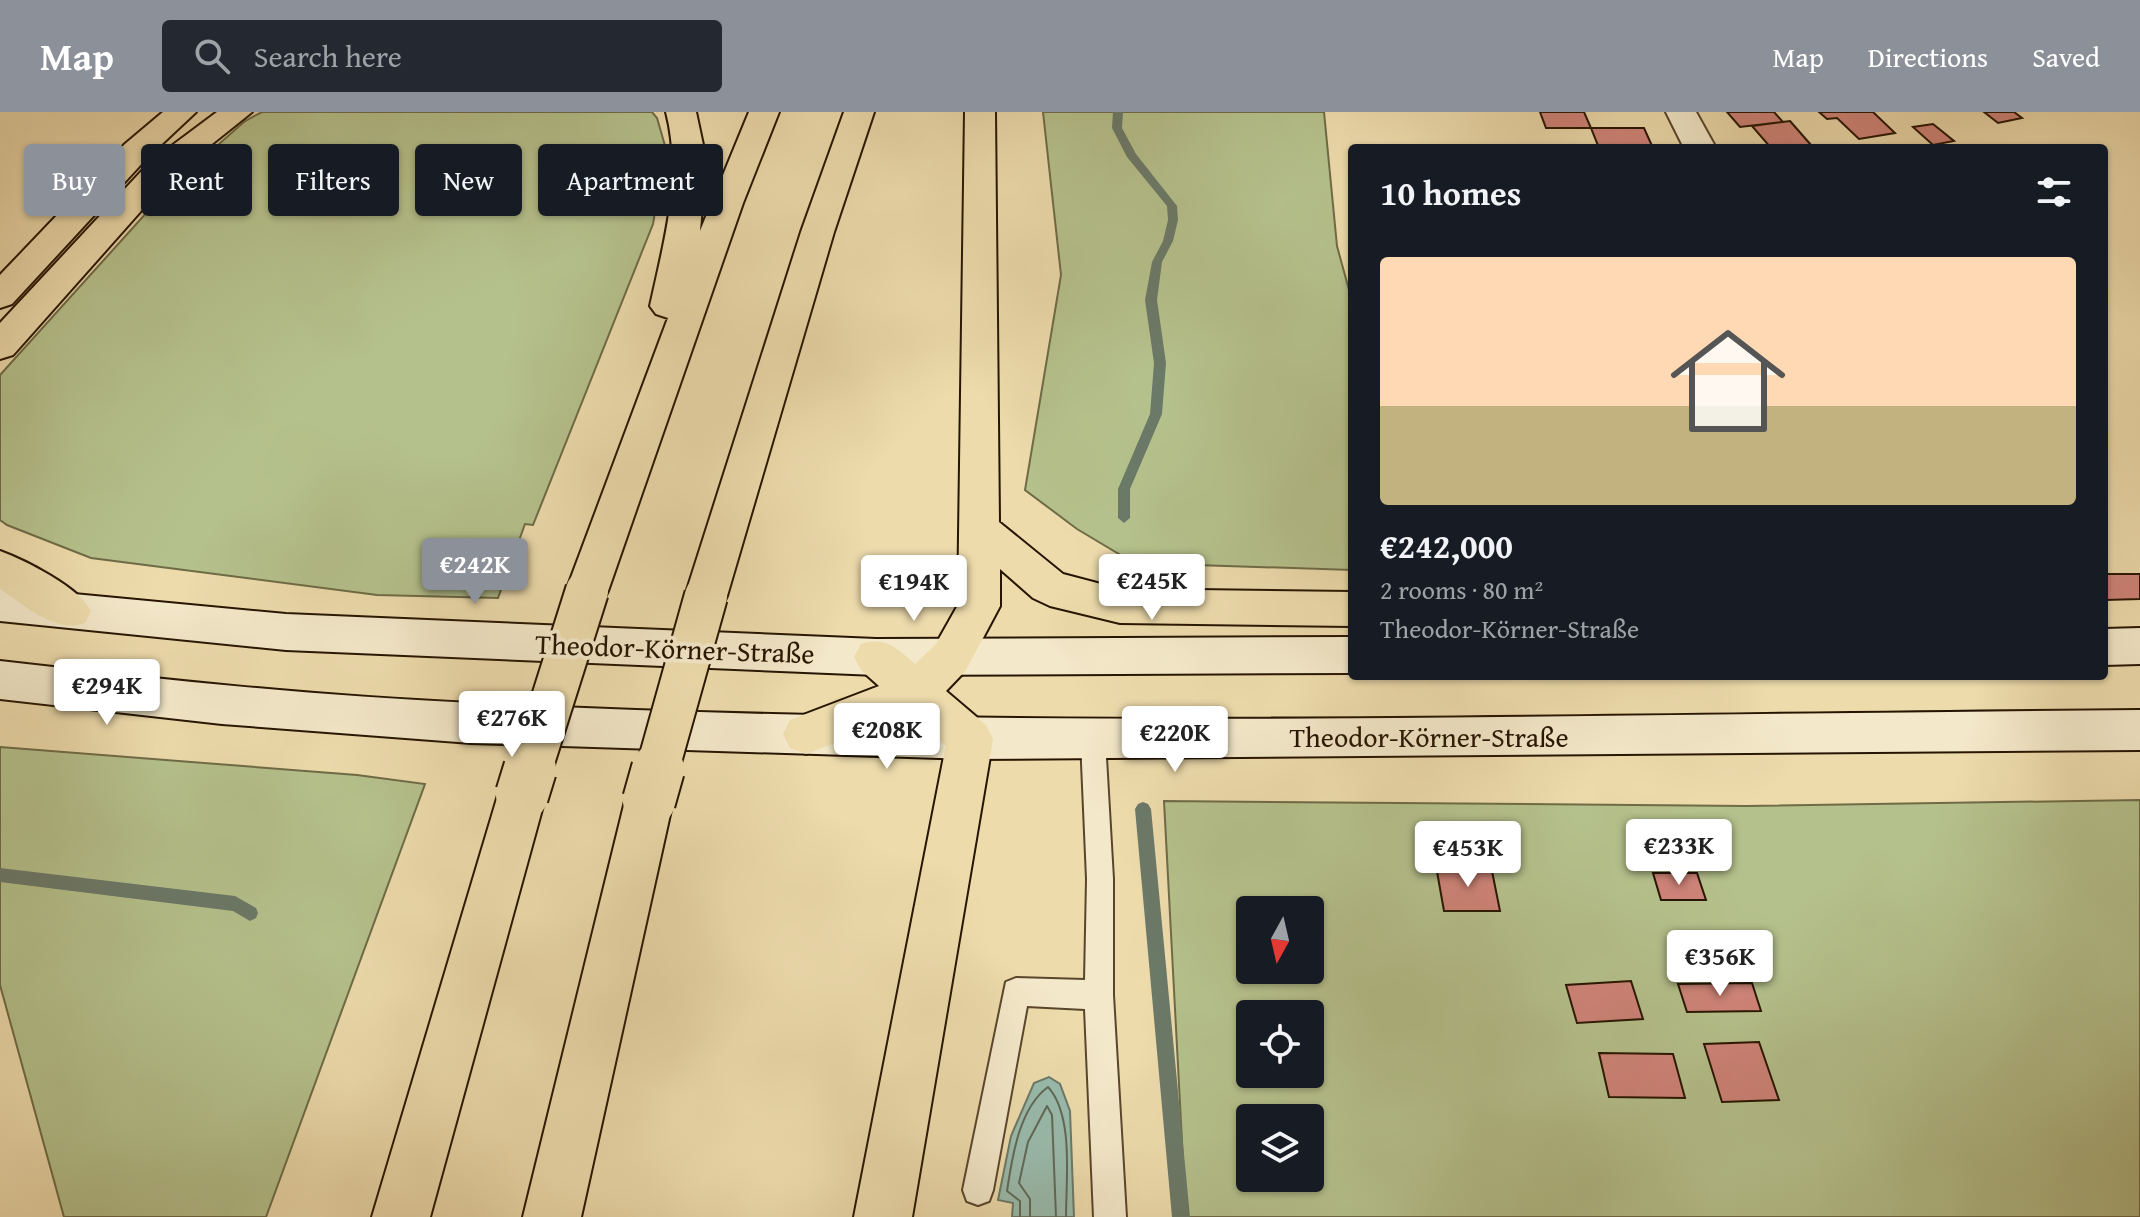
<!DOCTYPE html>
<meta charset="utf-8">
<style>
body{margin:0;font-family:"Gentium Book Plus",serif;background:#242831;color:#f1f3f6;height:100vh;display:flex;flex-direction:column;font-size:30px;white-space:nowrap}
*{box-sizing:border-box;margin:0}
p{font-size:26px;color:#9ea1a6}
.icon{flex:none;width:44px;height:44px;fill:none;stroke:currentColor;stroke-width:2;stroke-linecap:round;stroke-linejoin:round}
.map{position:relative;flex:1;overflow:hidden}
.panel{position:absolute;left:1348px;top:32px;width:760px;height:536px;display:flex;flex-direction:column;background:#171b24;border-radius:8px;box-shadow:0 2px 6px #0004}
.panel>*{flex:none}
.guide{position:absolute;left:24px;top:32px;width:760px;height:72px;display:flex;gap:16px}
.needle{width:52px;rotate:188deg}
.tools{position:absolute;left:1236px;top:784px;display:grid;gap:16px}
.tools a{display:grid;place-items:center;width:88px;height:88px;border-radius:8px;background:#171b24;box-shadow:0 2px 6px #0004;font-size:40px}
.price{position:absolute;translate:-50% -68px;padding:0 18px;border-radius:8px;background:#fff;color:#222;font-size:26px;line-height:52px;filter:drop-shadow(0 2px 4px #0008)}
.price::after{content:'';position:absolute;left:50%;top:48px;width:24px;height:18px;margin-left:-12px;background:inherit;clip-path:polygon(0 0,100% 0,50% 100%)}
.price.selected{background:#8c9099;color:#fff}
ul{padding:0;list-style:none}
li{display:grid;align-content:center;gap:16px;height:424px;padding:0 32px}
li span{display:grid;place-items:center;height:248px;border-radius:8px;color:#555}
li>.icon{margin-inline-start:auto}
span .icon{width:144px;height:144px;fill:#fffc;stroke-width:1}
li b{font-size:34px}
h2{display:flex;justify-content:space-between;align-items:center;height:96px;padding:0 32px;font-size:34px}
.tag{padding:0 28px;border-radius:8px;background:#171b24;box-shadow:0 2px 6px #0004;font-size:28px;line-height:72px}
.tag.selected{background:#8c9099;color:#fff}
header{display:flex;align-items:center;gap:48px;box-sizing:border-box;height:112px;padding:0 40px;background:#8c9099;color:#fff}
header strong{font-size:38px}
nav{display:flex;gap:44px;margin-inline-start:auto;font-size:28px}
.search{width:560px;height:72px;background:#242831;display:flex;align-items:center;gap:20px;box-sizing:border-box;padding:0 28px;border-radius:8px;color:#9ea1a6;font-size:30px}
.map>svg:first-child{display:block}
.green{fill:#b5c18c;stroke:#6e6b46;stroke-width:2;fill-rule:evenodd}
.water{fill:#99bbad;stroke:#6b7968;stroke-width:2}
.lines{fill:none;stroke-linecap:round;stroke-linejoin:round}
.shore{stroke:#606857;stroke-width:2}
.stream{fill:#6b7968;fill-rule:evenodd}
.building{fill:#cf8479;stroke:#271501;stroke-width:2}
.lane-casing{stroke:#58462c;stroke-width:4}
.street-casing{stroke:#58462c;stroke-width:4}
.secondary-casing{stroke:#271501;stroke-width:4}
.highway-casing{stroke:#271501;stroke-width:4}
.lane{fill:#f3e8c9;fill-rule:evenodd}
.street{fill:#f3e8c9;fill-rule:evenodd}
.secondary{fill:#f3e8c9;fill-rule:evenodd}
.highway{fill:#eddbac;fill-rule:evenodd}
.highway-bridge-far1-casing{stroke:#271501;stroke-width:46;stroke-linecap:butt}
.highway-bridge-casing{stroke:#271501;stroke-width:56;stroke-linecap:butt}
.highway-bridge-far1{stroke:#eddbac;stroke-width:42}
.highway-bridge{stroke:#eddbac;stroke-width:52}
.labels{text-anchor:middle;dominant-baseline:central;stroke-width:8;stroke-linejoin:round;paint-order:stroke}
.street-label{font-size:28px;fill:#271501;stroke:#f3e8c9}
</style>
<header>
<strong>Map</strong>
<div class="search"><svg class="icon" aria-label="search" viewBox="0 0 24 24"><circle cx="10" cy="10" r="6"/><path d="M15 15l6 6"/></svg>Search here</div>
<nav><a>Map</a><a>Directions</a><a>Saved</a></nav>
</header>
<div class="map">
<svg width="2140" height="1105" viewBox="0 0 2140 1105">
<rect width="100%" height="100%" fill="#eddbac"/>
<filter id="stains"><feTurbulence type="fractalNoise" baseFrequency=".0025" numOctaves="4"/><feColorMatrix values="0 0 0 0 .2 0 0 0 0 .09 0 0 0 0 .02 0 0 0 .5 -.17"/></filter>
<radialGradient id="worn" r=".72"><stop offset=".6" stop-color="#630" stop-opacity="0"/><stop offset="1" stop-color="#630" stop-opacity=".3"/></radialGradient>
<path class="green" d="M262,0H652L657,6L666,37L653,112L533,413L525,412L498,486L377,483L91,446L7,413L0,408V263L167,78L245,9Z
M1043,0H1324L1337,134L1352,189V458L1134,451L1077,417L1025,378L1061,163Z
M0,635L357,663L425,672L266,1105H64L0,873Z
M2140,688V1105H1186L1164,689L1746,694ZM1250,798H1310V858H1250ZM1250,902H1310V962H1250ZM1250,1006H1310V1066H1250Z"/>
<path class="water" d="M1049,965L1060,972L1070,999L1074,1105H1012L1013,1091L998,1088L1011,1024L1034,971Z"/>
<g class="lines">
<path class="shore" d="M1020,1105V1089L1007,1079C1012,1046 1019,996 1048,975C1074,1003 1066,1069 1066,1105
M1030,1105V1087L1019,1071L1028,1030L1047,994L1052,1003L1056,1105"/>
<path class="stream" d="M1113,0H1123L1122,16L1136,42L1177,94L1178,108L1173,129L1162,150L1157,188L1166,251L1162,302L1130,377V406L1124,411L1118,406V377L1150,302L1154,251L1145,188L1152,150L1163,129L1168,108L1167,94L1127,45L1112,16Z
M1143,690L1148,692L1151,697L1190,1105H1172L1135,697L1138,692Z
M0,756L235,784L256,796L258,801L256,806L250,809L233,799L0,770Z"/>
</g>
<path class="building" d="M1540,0H1584L1591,16H1546Z
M1727,0H1774L1783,10L1740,15Z
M1819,0H1873L1895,21L1859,27L1837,6L1827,7Z
M1984,0H2014L2022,6L1998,11Z
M1790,9L1811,33L1771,36L1752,14Z
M1933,12L1954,29L1933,33L1913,15Z
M1591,16H1644L1653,36H1599Z
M2104,462H2140V487L2105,488Z
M1436,754H1491L1500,799H1444Z
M1653,761H1697L1706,788H1661Z
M1631,869L1643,907L1577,911L1566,873Z
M1752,871L1761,899L1687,900L1678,872Z
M1759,930L1779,988L1722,990L1704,932Z
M1599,941L1673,942L1685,986L1609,985Z"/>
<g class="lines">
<defs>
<path id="lane" d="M1093,617L1102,620L1105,628L1113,767V883L1126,1105H1094L1085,897L1027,894L993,1078L989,1089L978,1093L967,1089L963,1078L1006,870L1016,866L1085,868L1087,767L1081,628L1084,620Z"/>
<path id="street" d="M1666,0H1696L1716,36H1684Z"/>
<path id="secondary" d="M0,475L286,502L876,527L1352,525V561L876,563L286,538L0,509Z
M2140,516V552L2104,553V517Z
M0,549C157,567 314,584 472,591C1027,619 1584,602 2140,598V638L970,647L471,631L222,612L0,587Z"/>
<path id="highway" d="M163,0H196L147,46L12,192L0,196V163L125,32Z
M217,0H252L172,64L13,243L0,247V211L150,50Z
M666,0H696L706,47L700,119L749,0H779L743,91L608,479L602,491L587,496L572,491L566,479L668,206L656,202L650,194C664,129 683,66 666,0Z
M844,0H874L834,120L727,484L721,496L706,501L691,496L685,484L801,120Z
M965,0H995L999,410L1063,462L1120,477L1352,480V514L1120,511L1050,494L1033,486L1000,457V494L966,558L946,579L986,613L993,627L912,1105H854L946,634L910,602L806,642L790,636L783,622L790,608L879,574L861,558L854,545L861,532C885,524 897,536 915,552L936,532L958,493Z
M0,439C25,448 80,476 91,499L85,511C55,522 25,493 0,477Z
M522,662L539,668L546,683L430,1105H372L498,683L505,668Z
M649,668L666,674L673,689L581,1105H523L625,689L632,674Z"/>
</defs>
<use href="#lane" class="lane-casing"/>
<use href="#street" class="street-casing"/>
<use href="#secondary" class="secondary-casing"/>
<use href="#highway" class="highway-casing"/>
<use href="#lane" class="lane"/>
<use href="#street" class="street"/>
<use href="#secondary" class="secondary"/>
<use href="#highway" class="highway"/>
<defs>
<path id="highway-bridge-far1" d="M530,659L587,479
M657,659L706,484"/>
<path id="highway-bridge" d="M522,683L530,657
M649,689L658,657"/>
</defs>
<use href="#highway-bridge-far1" class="highway-bridge-far1-casing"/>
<use href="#highway-bridge" class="highway-bridge-casing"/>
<use href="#highway-bridge-far1" class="highway-bridge-far1"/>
<use href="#highway-bridge" class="highway-bridge"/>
</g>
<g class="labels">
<g class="street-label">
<text transform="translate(675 536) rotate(2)">Theodor-Körner-Straße</text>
<text x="1429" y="624">Theodor-Körner-Straße</text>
</g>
</g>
<rect width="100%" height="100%" filter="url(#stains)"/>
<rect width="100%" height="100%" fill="url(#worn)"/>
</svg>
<div class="tools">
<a><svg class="needle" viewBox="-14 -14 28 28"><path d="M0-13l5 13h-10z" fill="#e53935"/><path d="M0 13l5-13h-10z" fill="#9ea1a6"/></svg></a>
<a><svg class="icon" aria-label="locate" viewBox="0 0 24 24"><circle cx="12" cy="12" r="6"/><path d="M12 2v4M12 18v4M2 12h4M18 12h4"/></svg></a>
<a><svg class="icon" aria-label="layers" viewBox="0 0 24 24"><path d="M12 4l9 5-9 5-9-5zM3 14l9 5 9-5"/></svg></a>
</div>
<b class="price selected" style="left:475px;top:494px">€242K</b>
<b class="price" style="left:1152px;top:510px">€245K</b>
<b class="price" style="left:914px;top:511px">€194K</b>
<b class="price" style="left:107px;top:615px">€294K</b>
<b class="price" style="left:512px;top:647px">€276K</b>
<b class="price" style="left:887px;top:659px">€208K</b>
<b class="price" style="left:1175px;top:662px">€220K</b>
<b class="price" style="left:1679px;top:775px">€233K</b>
<b class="price" style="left:1468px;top:777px">€453K</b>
<b class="price" style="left:1720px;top:886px">€356K</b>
<div class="guide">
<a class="tag selected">Buy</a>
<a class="tag">Rent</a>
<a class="tag">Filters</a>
<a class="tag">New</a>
<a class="tag">Apartment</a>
</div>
<section class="panel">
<h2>10 homes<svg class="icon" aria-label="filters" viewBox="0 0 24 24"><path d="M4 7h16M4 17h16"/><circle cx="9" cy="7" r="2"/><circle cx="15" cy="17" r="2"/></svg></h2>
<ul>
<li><span style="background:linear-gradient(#ffd9b3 60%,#c2b280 0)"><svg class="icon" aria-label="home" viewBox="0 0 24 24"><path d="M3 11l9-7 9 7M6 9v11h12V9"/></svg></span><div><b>€242,000</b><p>2 rooms · 80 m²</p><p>Theodor-Körner-Straße</p></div></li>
</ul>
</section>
</div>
